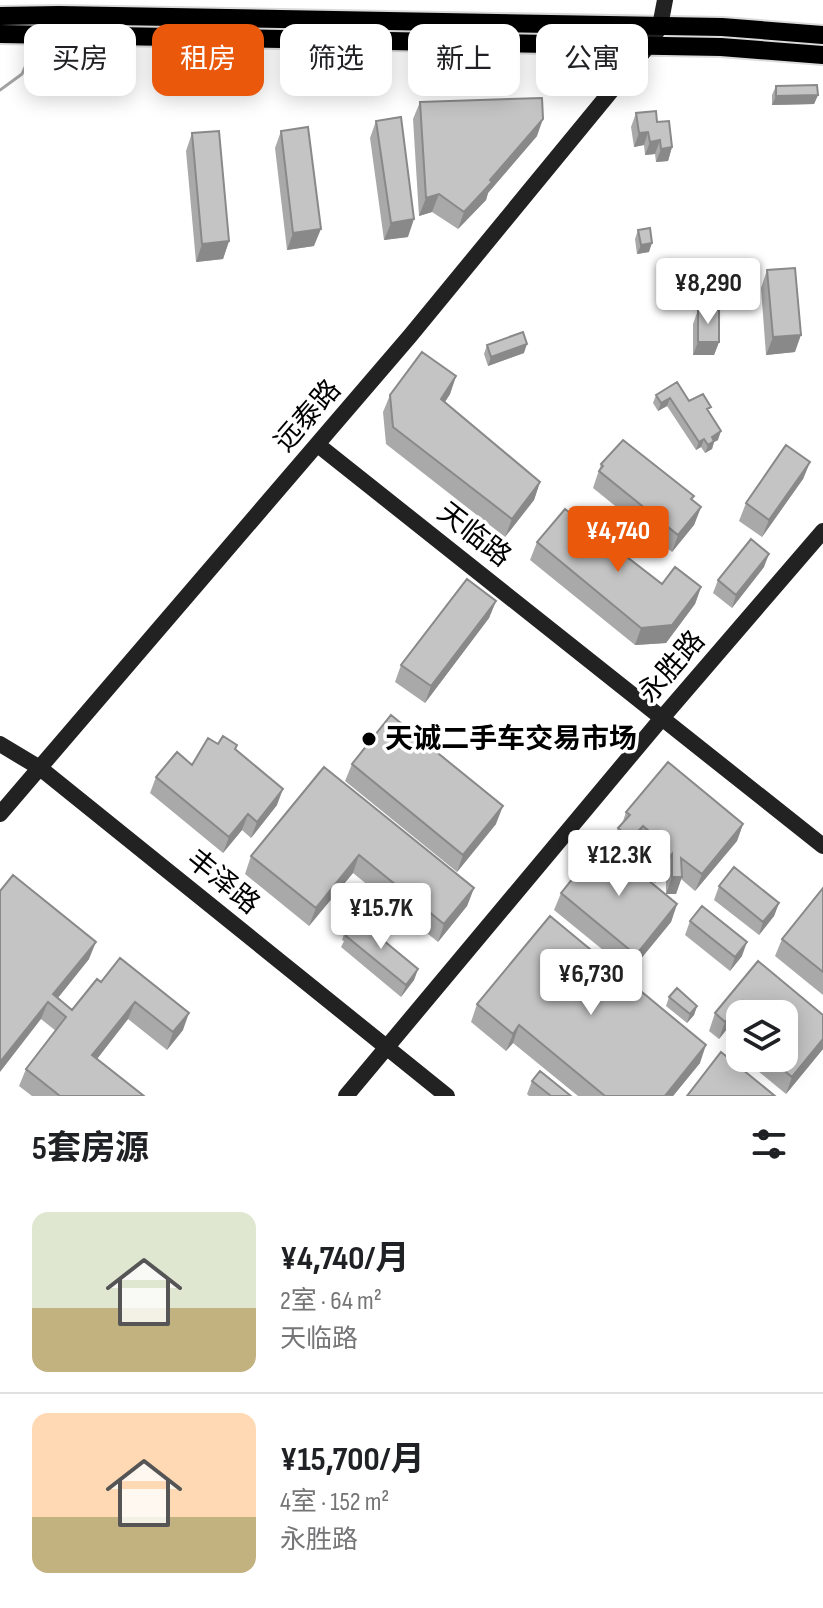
<!DOCTYPE html>
<html lang="zh">
<meta charset="utf-8">
<style>
body{margin:0;font-family:"Sofia Sans Condensed","Noto Sans SC",sans-serif;background:#f2f2f2;color:#202124;height:100vh;display:flex;flex-direction:column;font-size:30px;white-space:nowrap}
*{box-sizing:border-box;margin:0}
p{font-size:26px;color:#757577}
.icon{flex:none;width:44px;height:44px;fill:none;stroke:currentColor;stroke-width:2;stroke-linecap:round;stroke-linejoin:round}
.map{position:relative;height:1096px;overflow:hidden}
.panel{display:flex;flex-direction:column;background:#fff;flex:1}
.panel>*{flex:none}
.top-card{position:absolute;left:24px;top:24px;width:776px;height:72px;display:flex;gap:16px}
.tools{position:absolute;left:726px;top:1000px;display:grid;gap:16px}
.tools a{display:grid;place-items:center;width:72px;height:72px;border-radius:16px;background:#fff;box-shadow:0 4px 20px #0003;font-size:40px}
.price{position:absolute;translate:-50% -68px;padding:0 18px;border-radius:8px;background:#fff;color:#222;font-size:26px;line-height:52px;filter:drop-shadow(0 2px 4px #0008)}
.price::after{content:'';position:absolute;left:50%;top:48px;width:24px;height:18px;margin-left:-12px;background:inherit;clip-path:polygon(0 0,100% 0,50% 100%)}
.price.current{background:#ea580c;color:#fff}
ul{padding:0;list-style:none}
li{display:flex;align-items:center;gap:24px;height:200px;padding:0 32px}
li+li{border-top:2px solid #e0e0e0}
li span{display:grid;place-items:center;flex:none;width:224px;height:160px;border-radius:16px;color:#555}
li>.icon{margin-inline-start:auto}
span .icon{width:96px;height:96px;fill:#fffc;stroke-width:1}
li b{font-size:34px}
h2{display:flex;justify-content:space-between;align-items:center;height:96px;padding:0 32px;font-size:34px}
.chip{padding:0 28px;border-radius:16px;background:#fff;box-shadow:0 4px 20px #0003;font-size:28px;line-height:72px}
.chip.current{background:#ea580c;color:#fff}
.map>svg:first-child{display:block}
.lines{fill:none;stroke-linecap:round;stroke-linejoin:round}
.stream{stroke:#a3a3a3;stroke-width:3}
.primary-casing{stroke:#dbdbdb;stroke-width:22}
.secondary{stroke:#222;stroke-width:16}
.primary{stroke:#000;stroke-width:18}
.wall{fill:#a9a9a9}
.shaded-wall{fill:#898989}
.building{fill:#c4c4c4;stroke:#898989;stroke-width:2}
.poi-dot{fill:#000;stroke:#fff;stroke-width:3}
.labels{text-anchor:middle;dominant-baseline:central;stroke-width:7;stroke-linejoin:round;paint-order:stroke}
.street-label{font-size:28px;fill:#000;stroke:#fff}
.poi-label{font-size:28px;font-weight:bold;fill:#000;stroke:#fff;text-anchor:start}
</style>
<div class="map">
<svg width="823" height="1096" viewBox="0 0 823 1096">
<rect width="100%" height="100%" fill="#fff"/>
<g class="lines">
<path class="stream" d="M0,90L22,74L37,40"/>
<defs>
<path id="primary" d="M0,16L59,15L722,27L823,35
M0,34L721,47L823,55"/>
</defs>
<use href="#primary" class="primary-casing"/>
<path class="secondary" d="M318,445L823,846
M0,744L40,768L447,1096
M0,814L410,336L649,45L660,26L665,0
M346,1096L662,718L823,531"/>
<use href="#primary" class="primary"/>
</g>
<path class="wall" d="M776,86L818,95L814,104L772,105V95Z
M420,102L537,136L488,193L486,200L458,229L432,212L419,216L413,119Z
M636,113L657,122L672,147L668,161L656,162L655,154L645,155L644,145L634,147L631,127Z
M376,121L408,237L384,240L370,138Z
M281,131L314,246L287,250L275,148Z
M192,133L229,241L223,259L196,262L186,151Z
M638,230L649,252L637,254L635,239Z
M767,270L795,352L766,355L761,288Z
M698,310L719,342L714,355H693V324Z
M487,345L524,353L488,366L484,354Z
M456,376L450,394L445,402L540,482L534,500L505,537L386,444L383,412L390,395Z
M656,395L689,401L709,412L718,440L714,442L712,449L705,453L701,447L696,450L667,406L658,411L653,403Z
M810,462L803,479L762,537L739,521L746,503Z
M601,464L692,500L701,507L694,525L672,552L593,488Z
M537,542L662,584L701,587L695,604L666,643L635,645L530,560Z
M764,567L732,608L713,593L718,580Z
M496,601L489,618L425,703L395,682L401,665Z
M218,744L235,750L277,805L251,838L242,830L223,853L150,793L156,777L192,765Z
M352,764L496,824L457,872L345,781Z
M324,767L474,888L467,906L438,942L353,873L309,926L245,874L251,856Z
M626,812L743,824L737,841L695,891L681,879L676,894H666V871L655,883L639,869L647,851L637,843L624,857L612,845L618,828L622,824Z
M719,886L779,903L774,916L759,935L714,900Z
M823,888V995L775,956L782,939Z
M0,891L89,959L58,998L72,1010L101,982L183,1030L167,1050L128,1019L97,1059L144,1096H32L19,1086L26,1069L56,1031L41,1019Z
M561,893L677,904L671,922L630,972L554,910Z
M690,921L742,956L730,971L685,935Z
M346,928L418,969L414,980L401,997L341,947L344,941L342,940Z
M758,961L823,1015V1049L786,1094L742,1058H784V1014H740V1021L736,1018L719,1039L709,1031L715,1013Z
M669,997L697,1006L694,1015L687,1023L666,1006Z
M477,1004L700,1063L673,1096H578L513,1043L506,1051L471,1022Z
M740,1028V1057L731,1049L737,1031Z
M532,1081L571,1096H529L527,1094Z"/>
<path class="shaded-wall" d="M818,95L814,104L772,105L776,96Z
M543,119L537,136L488,193L486,200L458,229L464,212Z
M648,132L644,145L634,147L639,133Z
M660,140L655,154L645,155L650,142Z
M672,147L668,161L656,162L661,149Z
M439,194L432,212L419,216L426,198Z
M414,219L408,237L384,240L391,223Z
M321,229L314,246L287,250L293,233Z
M229,241L223,259L196,262L202,244Z
M652,243L649,252L637,254L641,245Z
M801,335L795,352L766,355L773,337Z
M698,342H719L714,355H693Z
M527,344L524,353L488,366L491,357Z
M456,376L450,394L435,417L441,399Z
M670,398L667,406L658,411L661,403Z
M721,431L718,440L714,442L712,449L705,453L712,437Z
M704,439L701,447L696,450L699,442Z
M810,462L803,479L762,537L769,520Z
M540,482L534,500L505,537L512,519Z
M701,507L694,525L672,552L678,535Z
M769,554L764,567L732,608L736,595Z
M701,587L695,604L666,643L635,645L641,628Z
M496,601L489,618L425,703L431,686Z
M283,789L277,805L251,838L257,822Z
M503,806L496,824L457,872L463,855Z
M248,814L242,830L223,853L229,837Z
M743,824L737,841L695,891L702,874Z
M643,826L637,843L624,857L630,840Z
M672,854L666,871L655,883L662,866Z
M359,855L353,873L309,926L316,908Z
M672,877H682L676,894H666Z
M474,888L467,906L438,942L444,924Z
M779,903L774,916L759,935L763,922Z
M677,904L671,922L630,972L636,955Z
M96,942L89,959L52,1005L53,994Z
M747,942L742,956L730,971L735,957Z
M418,969L414,980L401,997L406,985Z
M743,1001L736,1018L719,1039L725,1022Z
M48,1002L41,1019L0,1072V1062Z
M135,1002L128,1019L86,1073L92,1055Z
M697,1006L694,1015L687,1023L690,1014Z
M189,1013L183,1030L167,1050L173,1032Z
M519,1025L513,1043L506,1051L513,1034Z
M823,1039V1049L786,1094L792,1077Z
M706,1045L700,1063L673,1096H665Z"/>
<path class="building" d="M817,85L818,95L776,96V86Z
M542,98L543,119L490,180L492,182L464,212L439,194L426,198L420,102Z
M656,111L657,122L669,121L672,147L661,149L660,140L650,142L648,132L639,133L636,113Z
M401,117L414,219L391,223L376,121Z
M308,127L321,229L293,233L281,131Z
M219,131L229,241L202,244L192,133Z
M650,228L652,243L641,245L638,230Z
M795,268L801,335L773,337L767,270Z
M698,310H719V342H698Z
M523,332L527,344L491,357L487,345Z
M422,352L456,376L441,399L540,482L512,519L393,427L390,395Z
M677,382L689,401L703,394L711,407L707,409L721,431L712,437L714,441L708,445L704,439L699,442L670,398L661,403L656,395Z
M623,440L694,496L691,499L701,507L678,535L599,471L603,466L601,464Z
M786,445L810,462L769,520L746,503Z
M565,509L662,584L675,567L701,587L672,625L641,628L537,542Z
M751,539L769,554L736,595L718,580Z
M467,579L496,601L431,686L401,665Z
M391,715L503,806L463,855L352,764Z
M223,736L237,745L235,749L283,789L257,822L248,814L229,837L156,777L177,752L192,765L208,738L218,744Z
M668,762L743,824L702,874L681,858L682,877H672V854L662,866L645,852L657,838L643,826L630,840L618,828L630,815L626,812Z
M324,767L474,888L444,924L359,855L316,908L251,856Z
M602,842L677,904L636,955L561,893Z
M734,867L779,903L763,922L719,886Z
M13,875L96,942L53,994L72,1010L97,979L101,982L120,958L189,1013L173,1032L135,1002L92,1055L144,1096H60L26,1069L66,1017L48,1002L0,1062V891Z
M823,888V972L782,939Z
M702,906L747,942L735,957L690,921Z
M550,916L706,1045L665,1096H605L519,1025L513,1034L477,1004Z
M355,917L418,969L406,985L346,936L349,931L346,928Z
M758,961L823,1015V1039L792,1077L769,1058H784V1014H751L754,1010L743,1001L725,1022L715,1013Z
M677,988L697,1006L690,1014L669,997Z
M721,1052L775,1096H687Z
M540,1071L571,1096H551L532,1081Z"/>
<circle class="poi-dot" cx="369" cy="739" r="8"/>
<g class="labels">
<g class="street-label">
<text transform="translate(308 416) rotate(-49)">远泰路</text>
<text transform="translate(474 535) rotate(38)">天临路</text>
<text transform="translate(672 667) rotate(-49)">永胜路</text>
<text transform="translate(223 882) rotate(39)">丰泽路</text>
</g>
<g class="poi-label">
<text x="385" y="739">天诚二手车交易市场</text>
</g>
</g>
</svg>
<div class="tools">
<a><svg class="icon" aria-label="layers" viewBox="0 0 24 24"><path d="M12 4l9 5-9 5-9-5zM3 14l9 5 9-5"/></svg></a>
</div>
<b class="price" style="left:708px;top:326px">¥8,290</b>
<b class="price current" style="left:618px;top:574px">¥4,740</b>
<b class="price" style="left:619px;top:898px">¥12.3K</b>
<b class="price" style="left:381px;top:951px">¥15.7K</b>
<b class="price" style="left:591px;top:1017px">¥6,730</b>
<div class="top-card">
<a class="chip">买房</a>
<a class="chip current">租房</a>
<a class="chip">筛选</a>
<a class="chip">新上</a>
<a class="chip">公寓</a>
</div>
</div>
<section class="panel">
<h2>5套房源<svg class="icon" aria-label="filters" viewBox="0 0 24 24"><path d="M4 7h16M4 17h16"/><circle cx="9" cy="7" r="2"/><circle cx="15" cy="17" r="2"/></svg></h2>
<ul>
<li><span style="background:linear-gradient(#dfe7d0 60%,#c2b280 0)"><svg class="icon" aria-label="home" viewBox="0 0 24 24"><path d="M3 11l9-7 9 7M6 9v11h12V9"/></svg></span><div><b>¥4,740/月</b><p>2室 · 64 m²</p><p>天临路</p></div></li>
<li><span style="background:linear-gradient(#ffd9b3 65%,#c2b280 0)"><svg class="icon" aria-label="home" viewBox="0 0 24 24"><path d="M3 11l9-7 9 7M6 9v11h12V9"/></svg></span><div><b>¥15,700/月</b><p>4室 · 152 m²</p><p>永胜路</p></div></li>
</ul>
</section>
